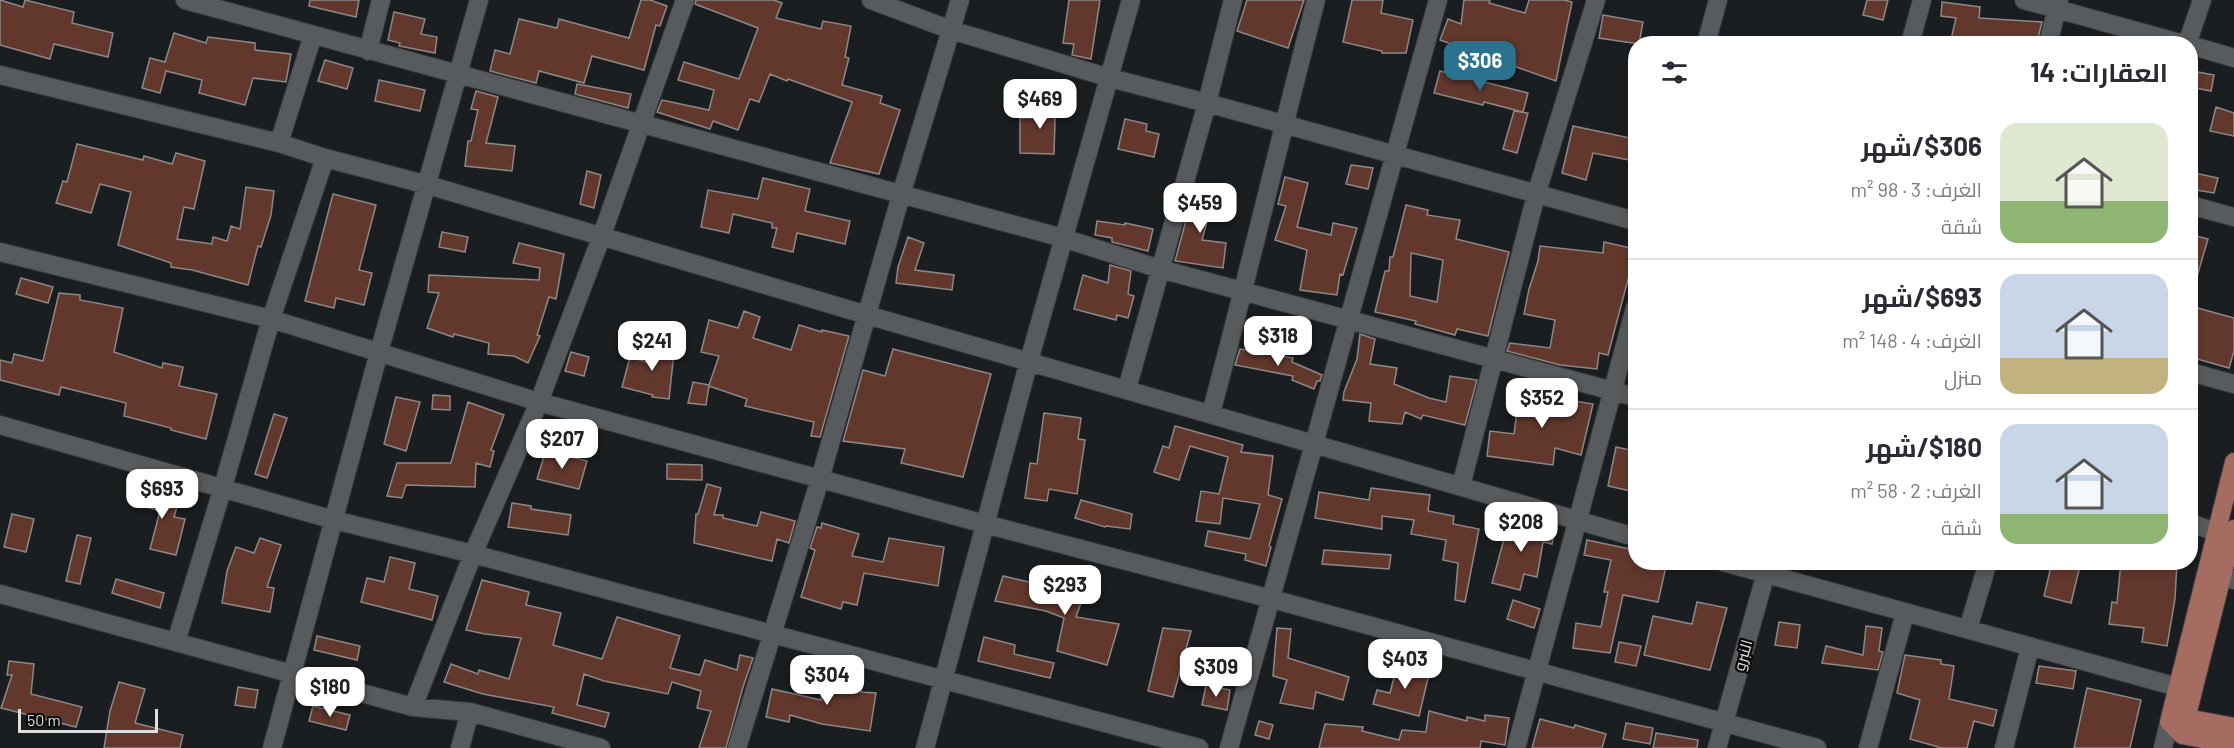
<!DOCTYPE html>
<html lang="ar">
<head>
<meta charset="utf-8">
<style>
	body { margin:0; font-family:Barlow,Cairo,sans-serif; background:#f7f7f7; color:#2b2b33; direction:rtl; height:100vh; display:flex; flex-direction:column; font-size:22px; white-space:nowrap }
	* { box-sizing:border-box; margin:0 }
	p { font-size:20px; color:#7c7c81 }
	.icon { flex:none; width:33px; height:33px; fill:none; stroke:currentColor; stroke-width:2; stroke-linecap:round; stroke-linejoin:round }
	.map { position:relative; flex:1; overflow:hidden; direction:ltr }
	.sheet { position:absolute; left:1628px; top:36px; width:570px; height:534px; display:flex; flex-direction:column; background:#fff; border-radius:24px; box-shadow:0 3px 9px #0003; direction:rtl }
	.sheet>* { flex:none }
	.scale { position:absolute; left:18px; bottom:15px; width:140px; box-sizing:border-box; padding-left:6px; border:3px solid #dedfe1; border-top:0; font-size:16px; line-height:21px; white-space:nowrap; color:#dedfe1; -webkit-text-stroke:4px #070809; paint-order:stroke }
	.price { position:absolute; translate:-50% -51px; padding:0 14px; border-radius:12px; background:#fff; color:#222; font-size:20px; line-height:39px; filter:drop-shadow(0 2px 3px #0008) }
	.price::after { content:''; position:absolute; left:50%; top:36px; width:18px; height:14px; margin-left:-9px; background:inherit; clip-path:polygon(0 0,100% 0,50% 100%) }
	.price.on { background:#2a728f; color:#fff }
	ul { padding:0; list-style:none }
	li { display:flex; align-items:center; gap:18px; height:150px; padding:0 30px }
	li+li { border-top:2px solid #e1e1e2 }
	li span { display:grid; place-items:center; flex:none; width:168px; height:120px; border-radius:18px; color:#555 }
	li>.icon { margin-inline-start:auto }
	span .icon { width:72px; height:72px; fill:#fffc; stroke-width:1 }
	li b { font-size:26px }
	h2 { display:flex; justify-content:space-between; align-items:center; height:72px; padding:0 30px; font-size:26px }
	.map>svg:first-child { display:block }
	.building { fill:#62382d; stroke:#8c8887; stroke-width:1.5; fill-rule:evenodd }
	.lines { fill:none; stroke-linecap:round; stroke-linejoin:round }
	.minor-casing { stroke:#363739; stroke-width:20 }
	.major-casing { stroke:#363739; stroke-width:20 }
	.minor { stroke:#585b5e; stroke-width:18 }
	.major { stroke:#a56c62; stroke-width:18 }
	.labels { text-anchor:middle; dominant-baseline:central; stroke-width:4.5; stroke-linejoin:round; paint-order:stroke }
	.street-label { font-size:16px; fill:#dedfe1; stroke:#070809 }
</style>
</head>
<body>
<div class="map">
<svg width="2234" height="748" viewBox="0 0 2234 748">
	<rect width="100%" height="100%" fill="#1b1e20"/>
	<path class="building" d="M 0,0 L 23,7 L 25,0 L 74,12 L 72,23 L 113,33 L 108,57 L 54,44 L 50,59 L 0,45 Z
		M 310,0 L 359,0 L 356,17 L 309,6 Z
		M 641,0 L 650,0 L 667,6 L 660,26 L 656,25 L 644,70 L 592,56 L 584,83 L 539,71 L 536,83 L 490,71 L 495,50 L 510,54 L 519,19 L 557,28 L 559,19 L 629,38 Z
		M 696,0 L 774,0 L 782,3 L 776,18 L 821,29 L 823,21 L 851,26 L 845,57 L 849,58 L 842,85 L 882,96 L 880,103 L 900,110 L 879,174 L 830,163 L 852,102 L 788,79 L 787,81 L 770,74 L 759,102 L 750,99 L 738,130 L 713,121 L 710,129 L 657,112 L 662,100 L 709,110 L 714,90 L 678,80 L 684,62 L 739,79 L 758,28 L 695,4 Z
		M 1069,0 L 1100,0 L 1091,59 L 1072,55 L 1074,44 L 1063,43 Z
		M 1247,0 L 1304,0 L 1288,48 L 1237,31 Z
		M 1352,0 L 1383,0 L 1381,13 L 1413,20 L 1406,53 L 1382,53 L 1382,51 L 1343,42 Z
		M 1464,0 L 1490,0 L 1489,3 L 1525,13 L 1529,0 L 1564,0 L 1572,2 L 1556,81 L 1440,40 L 1448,19 L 1461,24 Z
		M 1867,0 L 1888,0 L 1883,20 L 1863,15 Z
		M 1942,2 L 1980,7 L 1979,18 L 2042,22 L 2037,42 L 1950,44 L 1956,18 L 1941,16 Z
		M 394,12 L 425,19 L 421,34 L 437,37 L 435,53 L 399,46 L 400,43 L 388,40 Z
		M 1603,15 L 1643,22 L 1639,44 L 1599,38 Z
		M 174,33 L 206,43 L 208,37 L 255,43 L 255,50 L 291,54 L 286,82 L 253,78 L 245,105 L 199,93 L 202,80 L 166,71 L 160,93 L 142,88 L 150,58 L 165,62 Z
		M 325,60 L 353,68 L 347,89 L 318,81 Z
		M 1440,71 L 1528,93 L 1523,112 L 1484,102 L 1483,105 L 1434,93 Z
		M 2198,72 L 2214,75 L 2211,91 L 2195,88 Z
		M 379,80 L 425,90 L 420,111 L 375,101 Z
		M 577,84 L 631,94 L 628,108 L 575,94 Z
		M 1049,89 L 1056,90 L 1054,154 L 1020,153 L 1020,118 L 1042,118 Z
		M 476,91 L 498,97 L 486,143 L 515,146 L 512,171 L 465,166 L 468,141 L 471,141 L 478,110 L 471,109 Z
		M 2216,107 L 2234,113 L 2234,136 L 2210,131 Z
		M 1514,111 L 1528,113 L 1517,153 L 1503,149 Z
		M 1125,119 L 1147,124 L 1146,131 L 1159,134 L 1154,157 L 1118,149 Z
		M 1573,126 L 1635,139 L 1635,161 L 1593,153 L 1586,180 L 1562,173 Z
		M 77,144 L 143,160 L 144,156 L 172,164 L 176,153 L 205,161 L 194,209 L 184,207 L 177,239 L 212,244 L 213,237 L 227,241 L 231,226 L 240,229 L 246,187 L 274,191 L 271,215 L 261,247 L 258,246 L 248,285 L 192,270 L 171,267 L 171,263 L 118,245 L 131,192 L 100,184 L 91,213 L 56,203 L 63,181 L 67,182 Z
		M 1351,165 L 1373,168 L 1368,189 L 1346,184 Z
		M 587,171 L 601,175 L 594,208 L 580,204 Z
		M 2190,172 L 2218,178 L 2214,193 L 2190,189 Z
		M 1285,177 L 1308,183 L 1297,227 L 1331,235 L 1333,223 L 1357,228 L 1343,275 L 1340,274 L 1337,295 L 1300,290 L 1307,250 L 1275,240 L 1286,206 L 1278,204 Z
		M 763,178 L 810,189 L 805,211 L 850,221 L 845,244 L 797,233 L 793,252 L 772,247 L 777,228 L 772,228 L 772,223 L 733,214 L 729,233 L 701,227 L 708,190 L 758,199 Z
		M 1195,187 L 1216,190 L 1202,240 L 1226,243 L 1223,268 L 1175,261 Z
		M 333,194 L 376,205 L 359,270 L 372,273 L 364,305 L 336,298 L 334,308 L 305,301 Z
		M 1406,205 L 1428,210 L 1427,215 L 1460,220 L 1456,239 L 1509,252 L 1488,336 L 1457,329 L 1455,335 L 1415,324 L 1416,321 L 1375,312 L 1385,271 L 1389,271 L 1390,257 L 1393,257 ZM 1411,253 L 1443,260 L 1437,302 L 1410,296 Z
		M 1097,221 L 1125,225 L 1125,223 L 1153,229 L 1148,251 L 1112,242 L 1112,238 L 1095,235 Z
		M 442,232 L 468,237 L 465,252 L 439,247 Z
		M 2193,235 L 2208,239 L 2194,287 L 2190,287 L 2190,246 Z
		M 908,237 L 924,243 L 915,270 L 954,275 L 952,290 L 896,283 L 898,267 Z
		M 1604,242 L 1635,249 L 1635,253 L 1608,355 L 1599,353 L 1597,369 L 1560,365 L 1507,351 L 1510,343 L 1550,348 L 1555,320 L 1524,314 L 1529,289 L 1538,261 L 1540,246 L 1603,253 Z
		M 519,243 L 564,254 L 556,299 L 549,297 L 537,335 L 540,336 L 528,363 L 514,356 L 488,354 L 489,343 L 454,334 L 453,337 L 427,328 L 439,293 L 428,292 L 429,275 L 539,280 L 540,268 L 513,263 Z
		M 1110,265 L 1131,271 L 1128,294 L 1134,296 L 1128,318 L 1117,315 L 1116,320 L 1074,309 L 1083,275 L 1108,283 Z
		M 21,278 L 53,287 L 48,303 L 16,294 Z
		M 59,293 L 80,295 L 80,300 L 123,308 L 114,352 L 162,368 L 163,363 L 183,367 L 179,386 L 217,394 L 206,439 L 171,430 L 171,428 L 124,416 L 126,403 L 61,387 L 59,395 L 0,380 L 0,360 L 12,363 L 14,354 L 43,361 Z
		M 2194,307 L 2234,318 L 2234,351 L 2229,368 L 2190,357 L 2190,322 Z
		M 744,311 L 760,317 L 753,338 L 791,350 L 799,325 L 822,332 L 822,330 L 849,336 L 820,437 L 811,436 L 814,422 L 745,406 L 747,399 L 709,386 L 706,405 L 688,403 L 693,382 L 709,385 L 719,356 L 701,352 L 709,320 L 738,328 Z
		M 1360,334 L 1375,339 L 1370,364 L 1397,368 L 1394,384 L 1429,398 L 1446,402 L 1450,376 L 1477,380 L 1465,425 L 1423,415 L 1421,419 L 1405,412 L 1402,424 L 1369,421 L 1371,403 L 1343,400 L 1344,392 L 1357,359 Z
		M 656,341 L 675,343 L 669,399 L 652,397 L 653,395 L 622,387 L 630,357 L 653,364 Z
		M 893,349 L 991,374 L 963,477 L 901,463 L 905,449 L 843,441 L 863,370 L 885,376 Z
		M 1240,349 L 1293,358 L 1292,362 L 1322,375 L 1320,381 L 1317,381 L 1314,389 L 1292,380 L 1293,376 L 1235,365 Z
		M 571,352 L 589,357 L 584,376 L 565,371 Z
		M 1520,386 L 1546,389 L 1545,396 L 1593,404 L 1581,455 L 1555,448 L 1553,465 L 1487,456 L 1490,431 L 1514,434 Z
		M 433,395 L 450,396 L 450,410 L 432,409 Z
		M 396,397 L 420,402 L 406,451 L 384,444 Z
		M 468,402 L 504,415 L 491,450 L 494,451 L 490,467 L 476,463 L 475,487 L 406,485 L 402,498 L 387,496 L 397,463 L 451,463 Z
		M 1044,413 L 1081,418 L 1078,439 L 1085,440 L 1077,494 L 1049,489 L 1047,501 L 1025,498 L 1030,463 L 1037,464 Z
		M 274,414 L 287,418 L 267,478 L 255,474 Z
		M 1175,426 L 1243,445 L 1241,452 L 1273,456 L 1268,495 L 1282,499 L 1269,546 L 1271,547 L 1266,566 L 1245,560 L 1246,554 L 1205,546 L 1208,531 L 1250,539 L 1260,504 L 1223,498 L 1220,524 L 1196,521 L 1201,491 L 1219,494 L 1228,457 L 1190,446 L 1179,480 L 1154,472 L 1163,446 L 1169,448 Z
		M 1616,447 L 1635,451 L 1635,492 L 1608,486 Z
		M 546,450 L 587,461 L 579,489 L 537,479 Z
		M 667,464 L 702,465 L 702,480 L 667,479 Z
		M 707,484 L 721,488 L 714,515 L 723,515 L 723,518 L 757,526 L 761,512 L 795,521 L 789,543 L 777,539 L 772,561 L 694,543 L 696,514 L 698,514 Z
		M 137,485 L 153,489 L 152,493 L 179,500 L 174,517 L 185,519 L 176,555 L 150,549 L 160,511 L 132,503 Z
		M 1371,488 L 1430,495 L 1428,511 L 1454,516 L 1453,524 L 1479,529 L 1465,602 L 1455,600 L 1458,563 L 1443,560 L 1446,540 L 1411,534 L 1414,520 L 1382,516 L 1382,529 L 1315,518 L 1319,492 L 1369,500 Z
		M 1081,500 L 1132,514 L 1130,529 L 1106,526 L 1105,527 L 1075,518 Z
		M 512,503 L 531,506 L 531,509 L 571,515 L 568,535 L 508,527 Z
		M 12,514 L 34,519 L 26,552 L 4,547 Z
		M 1510,517 L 1555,530 L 1552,544 L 1543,542 L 1537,577 L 1524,574 L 1520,590 L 1492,583 Z
		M 822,523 L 859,534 L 852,556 L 883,562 L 889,538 L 944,547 L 938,586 L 864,573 L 857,605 L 843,602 L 841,609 L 801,597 L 815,550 L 810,548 L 817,527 L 821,528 Z
		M 77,535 L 91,538 L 80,584 L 66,581 Z
		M 260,538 L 281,545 L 267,587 L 274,588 L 270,612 L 222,603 L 227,571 L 236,547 L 254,553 Z
		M 1587,540 L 1635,550 L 1635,562 L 1667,562 L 1658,602 L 1623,595 L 1610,653 L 1573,648 L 1576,623 L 1601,627 L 1608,592 L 1604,592 L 1611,560 L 1584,555 Z
		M 1324,550 L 1391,555 L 1389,569 L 1322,564 Z
		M 390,557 L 415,563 L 409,589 L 438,596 L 432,620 L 361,602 L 367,578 L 384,582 Z
		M 2052,562 L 2081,562 L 2071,603 L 2044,596 Z
		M 2121,562 L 2177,562 L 2175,599 L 2167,646 L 2142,642 L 2144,628 L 2109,624 L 2112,602 L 2117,603 Z
		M 1075,571 L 1091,575 L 1076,617 L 1119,624 L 1107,665 L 1057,651 L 1064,618 L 1046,611 L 995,601 L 1003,576 L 1068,591 Z
		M 116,579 L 164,593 L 160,608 L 112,593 Z
		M 482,580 L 529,592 L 526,605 L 561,613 L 553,645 L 602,659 L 617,617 L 680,636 L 670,668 L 700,675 L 705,660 L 737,670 L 740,655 L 753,658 L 743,687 L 726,748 L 699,748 L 711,711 L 697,708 L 701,691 L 672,682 L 668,694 L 604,681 L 584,674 L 577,705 L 609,713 L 605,727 L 552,713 L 554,707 L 483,694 L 444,682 L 451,664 L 478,674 L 479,670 L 509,679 L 521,638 L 485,634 L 466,630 Z
		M 1513,600 L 1540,609 L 1534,628 L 1507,619 Z
		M 1697,602 L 1727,608 L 1710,670 L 1644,655 L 1653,616 L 1692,624 Z
		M 1779,622 L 1800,625 L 1797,648 L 1775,645 Z
		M 1866,626 L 1882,628 L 1879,651 L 1883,652 L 1878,670 L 1822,663 L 1826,646 L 1863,655 Z
		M 1163,628 L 1191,631 L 1173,697 L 1148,691 Z
		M 1277,628 L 1291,629 L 1288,658 L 1349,677 L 1343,700 L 1316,692 L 1313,709 L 1280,703 L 1287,680 L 1273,676 Z
		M 317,636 L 360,646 L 357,660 L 314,650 Z
		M 984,637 L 1015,645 L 1014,654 L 1054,663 L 1050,678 L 978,661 Z
		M 1619,642 L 1641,646 L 1636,666 L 1615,662 Z
		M 1905,655 L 1941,660 L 1941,664 L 1954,666 L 1949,699 L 1997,710 L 1993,726 L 1974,721 L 1967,748 L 1942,748 L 1910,739 L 1920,700 L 1897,693 Z
		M 9,661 L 34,664 L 31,694 L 82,707 L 76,727 L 1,708 L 12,675 L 7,675 Z
		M 1398,661 L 1430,670 L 1419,716 L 1373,704 L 1377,690 L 1390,693 Z
		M 2039,666 L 2076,671 L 2073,689 L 2036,683 Z
		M 825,679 L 862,686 L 861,692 L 876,693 L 870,731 L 822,724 L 790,715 L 789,722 L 766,717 L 772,689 L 821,700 Z
		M 119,682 L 145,689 L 135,723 L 183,735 L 180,748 L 104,748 L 110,711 Z
		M 1206,685 L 1230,690 L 1227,710 L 1202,705 Z
		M 238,687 L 258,690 L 255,708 L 235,705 Z
		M 2087,688 L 2141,700 L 2130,748 L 2074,748 Z
		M 313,706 L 350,715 L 346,730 L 309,721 Z
		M 1429,711 L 1467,721 L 1467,717 L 1485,721 L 1485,715 L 1509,718 L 1505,745 L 1481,741 L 1480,748 L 1319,748 L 1325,724 L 1363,727 L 1362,731 L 1399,740 L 1402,730 L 1426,732 Z
		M 1540,719 L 1574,728 L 1575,725 L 1606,734 L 1602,748 L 1532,748 Z
		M 1259,721 L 1273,725 L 1269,739 L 1255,735 Z
		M 1626,723 L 1653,728 L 1650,744 L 1623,739 Z
		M 1656,733 L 1698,740 L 1697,748 L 1653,748 Z"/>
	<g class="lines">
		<g class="minor-casing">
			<path id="minor" d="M 185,0 L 1063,238 L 1160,269 L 1635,397
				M 871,0 L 951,30 L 1110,78 L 1207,103 L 1635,221
				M 2024,0 L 2183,44
				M 1706,44 L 1718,0
				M 1910,44 L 1922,0
				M 2048,44 L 2059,0
				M 2187,44 L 2202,0
				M 2190,45 L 2234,58
				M 368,51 L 381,0
				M 0,75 L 279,143 L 325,158 L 428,185 L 867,315 L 1635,537
				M 279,143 L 313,35
				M 2190,205 L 2234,217
				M 0,252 L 271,319 L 539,402 L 985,524 L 1272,599 L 1817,748
				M 2190,372 L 2234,384
				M 1127,389 L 1207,103 L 1233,0
				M 1211,413 C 1248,276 1280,138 1316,0
				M 0,425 L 334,520 L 473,554 L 1199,748
				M 1461,486 L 1536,195 L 1596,0
				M 2190,523 L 2216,532
				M 1723,562 L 2192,691
				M 2222,577 L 2234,580
				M 0,594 L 413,707 L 470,712 L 601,748
				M 1968,629 L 1988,562
				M 176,642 L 223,487 L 271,319 L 325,158
				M 413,707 L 473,554 L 539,402 L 602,235 L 685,0
				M 272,748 L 379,352 L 479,0
				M 460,748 L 470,712
				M 737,748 L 820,479 L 901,195 L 960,0
				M 925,748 L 1029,361 L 1131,0
				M 1229,748 L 1438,0
				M 1516,748 L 1635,308
				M 1717,748 L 1769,562
				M 1868,748 L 1905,613
				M 2004,748 L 2030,647
				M 2163,748 L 2169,722"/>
		</g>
		<g class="major-casing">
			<path id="major" d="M 2234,462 L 2169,722 L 2182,735 L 2234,745
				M 2180,711 L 2187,718 L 2234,727
				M 2182,735 L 2234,529"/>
		</g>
		<use href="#minor" class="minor"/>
		<use href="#major" class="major"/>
	</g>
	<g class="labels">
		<g class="street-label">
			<text transform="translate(1742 655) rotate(-74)">النبرو</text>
		</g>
	</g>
</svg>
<div class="scale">50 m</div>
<b class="price on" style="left:1480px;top:92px">$306</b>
<b class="price" style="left:1040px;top:130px">$469</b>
<b class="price" style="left:1200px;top:234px">$459</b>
<b class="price" style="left:1278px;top:367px">$318</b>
<b class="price" style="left:652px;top:372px">$241</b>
<b class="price" style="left:1542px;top:429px">$352</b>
<b class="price" style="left:562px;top:470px">$207</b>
<b class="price" style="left:162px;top:520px">$693</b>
<b class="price" style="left:1521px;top:553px">$208</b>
<b class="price" style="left:1065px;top:616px">$293</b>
<b class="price" style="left:1405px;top:690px">$403</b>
<b class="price" style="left:1216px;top:698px">$309</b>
<b class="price" style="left:827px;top:706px">$304</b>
<b class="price" style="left:330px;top:718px">$180</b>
<section class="sheet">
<h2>العقارات: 14<svg class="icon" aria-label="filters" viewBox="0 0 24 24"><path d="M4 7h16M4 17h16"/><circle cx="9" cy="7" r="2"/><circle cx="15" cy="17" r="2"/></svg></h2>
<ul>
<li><span style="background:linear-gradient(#dfe7d0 65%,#8fb573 0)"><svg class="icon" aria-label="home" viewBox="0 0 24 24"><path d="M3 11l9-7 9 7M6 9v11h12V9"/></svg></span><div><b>$306/شهر</b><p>الغرف: 3 · 98 m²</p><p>شقة</p></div></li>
<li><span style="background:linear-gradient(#c9d6e8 70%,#c2b280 0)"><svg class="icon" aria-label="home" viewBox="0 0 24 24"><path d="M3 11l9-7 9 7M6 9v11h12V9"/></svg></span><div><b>$693/شهر</b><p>الغرف: 4 · 148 m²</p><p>منزل</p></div></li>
<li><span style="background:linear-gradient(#c9d6e8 75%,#8fb573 0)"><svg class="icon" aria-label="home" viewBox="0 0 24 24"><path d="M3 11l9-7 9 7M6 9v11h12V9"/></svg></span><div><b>$180/شهر</b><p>الغرف: 2 · 58 m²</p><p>شقة</p></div></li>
</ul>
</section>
</div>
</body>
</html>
